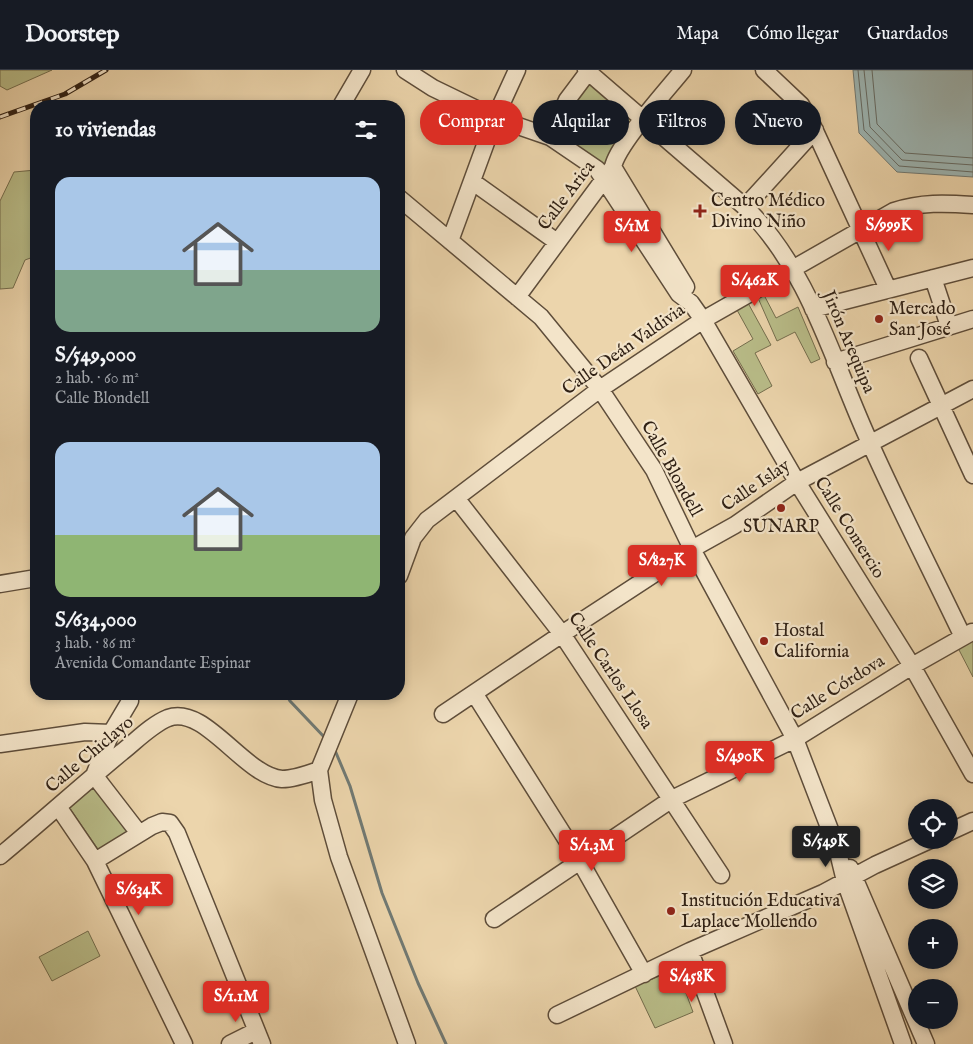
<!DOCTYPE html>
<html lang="es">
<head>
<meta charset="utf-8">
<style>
	body { margin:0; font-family:"IM FELL English",serif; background:#242831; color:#f1f3f6; height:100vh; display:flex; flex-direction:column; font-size:19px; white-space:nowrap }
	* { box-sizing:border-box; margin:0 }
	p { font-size:16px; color:#9ea1a6 }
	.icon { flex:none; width:28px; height:28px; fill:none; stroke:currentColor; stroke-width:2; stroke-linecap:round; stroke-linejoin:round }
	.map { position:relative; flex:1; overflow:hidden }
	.panel { position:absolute; left:30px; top:30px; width:375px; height:600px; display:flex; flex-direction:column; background:#171b24; border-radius:20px; box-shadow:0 2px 8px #0003 }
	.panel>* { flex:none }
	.guide { position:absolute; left:420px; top:30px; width:475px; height:45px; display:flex; gap:10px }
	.buttons { position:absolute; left:908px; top:729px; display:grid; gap:10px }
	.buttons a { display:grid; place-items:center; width:50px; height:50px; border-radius:50%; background:#171b24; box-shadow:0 2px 8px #0003; font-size:25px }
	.price { position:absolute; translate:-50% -42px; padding:0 11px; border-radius:5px; background:#d93025; color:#fff; font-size:16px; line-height:32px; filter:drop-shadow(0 1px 2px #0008) }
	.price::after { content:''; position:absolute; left:50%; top:30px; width:15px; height:11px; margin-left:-8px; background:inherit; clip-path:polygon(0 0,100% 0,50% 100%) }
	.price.current { background:#222; color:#fff }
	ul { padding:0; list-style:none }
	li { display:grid; align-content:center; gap:10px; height:265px; padding:0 25px }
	li span { display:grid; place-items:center; height:155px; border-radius:15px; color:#555 }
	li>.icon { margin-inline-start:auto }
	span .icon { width:90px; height:90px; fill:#fffc; stroke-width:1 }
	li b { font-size:21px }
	h2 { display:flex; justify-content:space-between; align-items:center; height:60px; padding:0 25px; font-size:21px }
	.chip { padding:0 18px; border-radius:22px; background:#171b24; box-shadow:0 2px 8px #0003; font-size:18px; line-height:45px }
	.chip.current { background:#d93025; color:#fff }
	header { display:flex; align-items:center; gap:30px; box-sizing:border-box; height:70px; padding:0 25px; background:#171b24; border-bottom:1px solid #363941 }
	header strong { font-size:24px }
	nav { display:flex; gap:28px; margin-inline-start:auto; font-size:18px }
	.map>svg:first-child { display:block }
	.green { fill:#b9bd89; stroke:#746e4e }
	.water { fill:#9db6b4; stroke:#717a74 }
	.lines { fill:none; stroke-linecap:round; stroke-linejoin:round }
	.shore { stroke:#666b64; stroke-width:1 }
	.stream { stroke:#717a74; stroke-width:3 }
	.minor-casing { stroke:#5e4d3a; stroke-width:19 }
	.minor { stroke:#f3e4c9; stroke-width:16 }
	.rail-casing { stroke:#2f2014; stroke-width:5 }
	.rail { stroke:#f3e4c9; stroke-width:3; stroke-dasharray:9; stroke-linecap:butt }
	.poi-dot { fill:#8f2418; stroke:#f3e4c9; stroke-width:2 }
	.labels { text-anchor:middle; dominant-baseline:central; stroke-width:4.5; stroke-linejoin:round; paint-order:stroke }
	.street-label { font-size:18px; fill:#2f2014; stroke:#f3e4c9 }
	.poi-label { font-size:18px; fill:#2f2014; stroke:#f3e4c9; text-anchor:start }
</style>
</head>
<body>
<header>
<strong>Doorstep</strong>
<nav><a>Mapa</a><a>Cómo llegar</a><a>Guardados</a></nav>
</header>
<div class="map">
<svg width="973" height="974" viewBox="0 0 973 974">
	<rect width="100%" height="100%" fill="#ecd5ac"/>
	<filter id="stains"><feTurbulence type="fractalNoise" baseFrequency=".004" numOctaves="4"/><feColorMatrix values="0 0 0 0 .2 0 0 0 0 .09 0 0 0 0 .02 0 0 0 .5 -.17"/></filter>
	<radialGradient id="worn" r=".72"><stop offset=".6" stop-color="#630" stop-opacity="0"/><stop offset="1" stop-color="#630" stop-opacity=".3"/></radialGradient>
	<path class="green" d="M 0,0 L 52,0 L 7,20 L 0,16 Z
		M 588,2 L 643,49 L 604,108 L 557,73 L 567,30 Z
		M 36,100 L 36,186 L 25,190 L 13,218 L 0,219 L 0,131 L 14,102 Z
		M 764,225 L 776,248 L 798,237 L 820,289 L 811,293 L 795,262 L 777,271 L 758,228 Z
		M 748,233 L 771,275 L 755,283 L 772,316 L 758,324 L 733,281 L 753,269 L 737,240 Z
		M 971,571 L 973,571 L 973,607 L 958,578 Z
		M 97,714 L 131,760 L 100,782 L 69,737 Z
		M 88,861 L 100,886 L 52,911 L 39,887 Z
		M 677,899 L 693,942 L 655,958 L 635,916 Z"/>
	<path class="water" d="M 853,0 L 973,0 L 973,107 L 897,102 L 859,63 Z"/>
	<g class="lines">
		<path class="shore" d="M 858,0 L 864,60 L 899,96 L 973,102
			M 864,0 L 870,57 L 902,90 L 973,95
			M 872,0 L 877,54 L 905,83 L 973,88"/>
		<path class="stream" d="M 286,624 L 290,631 L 327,670
			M 334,678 L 350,716 L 382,823 L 418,913 L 446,974"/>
		<g class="minor-casing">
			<path id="minor" d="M 405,0 L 433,18 L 495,48 L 550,67 L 597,99 L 679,224 L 691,233 L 703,250 L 797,412 L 912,596 L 973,704
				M 586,0 L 745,137 C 810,200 833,293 870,373 C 899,438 932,502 963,567
				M 764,0 L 801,35 L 810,50 L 888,219
				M 341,36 L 362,0
				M 550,67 L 567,30 L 588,2
				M 613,97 L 686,217
				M 473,112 L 557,172
				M 399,128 L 541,247 L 600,319 L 654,400 L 692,479 L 795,669 L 837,778 L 845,811 L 903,974
				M 745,137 L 815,60
				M 450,171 L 495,48 L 517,0
				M 933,208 L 949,256
				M 517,227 L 613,97 C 617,75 667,20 683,0
				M 813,239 L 973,198
				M 919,288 L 973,405
				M 835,292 L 973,249
				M 456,428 L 562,564 L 721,805
				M 399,506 L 413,468 L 427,450 L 600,319 L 703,250 L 894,141 C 921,132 945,133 973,135
				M 0,514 L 36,508
				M 474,623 L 580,791 L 644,904
				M 350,624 L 319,700 L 323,730 L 339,787 L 407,974
				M 443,644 L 562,564 L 692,479 L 735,455 L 797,412 L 973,319
				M 0,674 L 85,662 L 111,663
				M 95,703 L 111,663 L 130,631 L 128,624
				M 94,705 L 138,762
				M 59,738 L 95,791 L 184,974
				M 949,762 L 973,751
				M 0,786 C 41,752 81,716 122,682 C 136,671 151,655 168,648 C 205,634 244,706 282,709 C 294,709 308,704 319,700
				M 95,791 L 152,756 L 162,752 L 170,753 L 177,763 L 262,974
				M 850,798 L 926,974
				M 494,849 L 672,729 L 795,669 L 912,596 L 972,562
				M 690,881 L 724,974
				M 557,945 L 690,881 L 823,823 L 875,795 L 930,770
				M 230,974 L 256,961"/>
		</g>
		<use href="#minor" class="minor"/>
		<g class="rail-casing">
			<path id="rail" d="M 0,47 L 65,24 L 106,0"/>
		</g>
		<use href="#rail" class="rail"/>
	</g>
	<g class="poi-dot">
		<path d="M697.5 133.5h5v5h5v5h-5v5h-5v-5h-5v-5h5z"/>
		<circle cx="879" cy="249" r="5"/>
		<circle cx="781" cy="438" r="5"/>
		<circle cx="764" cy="571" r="5"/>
		<circle cx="671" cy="841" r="5"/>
	</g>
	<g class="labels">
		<g class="street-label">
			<text transform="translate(567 126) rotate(-53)">Calle Arica</text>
			<text transform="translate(848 272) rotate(67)">Jirón Arequipa</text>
			<text transform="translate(624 280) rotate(-35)">Calle Deán Valdivia</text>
			<text transform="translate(671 399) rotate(61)">Calle Blondell</text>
			<text transform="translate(756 416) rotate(-34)">Calle Islay</text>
			<text transform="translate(849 458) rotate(58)">Calle Comercio</text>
			<text transform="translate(610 601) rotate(56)">Calle Carlos Llosa</text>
			<text transform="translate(838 618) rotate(-32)">Calle Córdova</text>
			<text transform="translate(90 685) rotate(-40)">Calle Chiclayo</text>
		</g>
		<g class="poi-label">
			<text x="711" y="131">Centro Médico<tspan x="711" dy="21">Divino Niño</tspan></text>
			<text x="889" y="239">Mercado<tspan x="889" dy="21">San José</tspan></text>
			<text x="781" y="457" text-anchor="middle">SUNARP</text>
			<text x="774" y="561">Hostal<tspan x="774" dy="21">California</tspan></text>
			<text x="681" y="831">Institución Educativa<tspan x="681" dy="21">Laplace Mollendo</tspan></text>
		</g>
	</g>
	<rect width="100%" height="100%" filter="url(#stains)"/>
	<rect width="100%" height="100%" fill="url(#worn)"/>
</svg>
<div class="buttons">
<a><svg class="icon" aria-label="locate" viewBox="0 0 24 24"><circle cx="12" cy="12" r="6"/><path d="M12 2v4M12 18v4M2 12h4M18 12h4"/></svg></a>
<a><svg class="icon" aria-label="layers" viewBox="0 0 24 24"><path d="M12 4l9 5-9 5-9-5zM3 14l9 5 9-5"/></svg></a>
<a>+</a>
<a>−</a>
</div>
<b class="price" style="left:889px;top:182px">S/999K</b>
<b class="price" style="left:632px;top:183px">S/1M</b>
<b class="price" style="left:755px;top:237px">S/462K</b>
<b class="price" style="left:662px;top:517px">S/827K</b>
<b class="price" style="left:740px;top:713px">S/490K</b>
<b class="price current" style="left:826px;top:798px">S/549K</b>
<b class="price" style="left:592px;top:802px">S/1.3M</b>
<b class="price" style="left:139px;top:846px">S/634K</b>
<b class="price" style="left:692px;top:933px">S/458K</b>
<b class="price" style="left:236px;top:953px">S/1.1M</b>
<div class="guide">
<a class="chip current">Comprar</a>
<a class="chip">Alquilar</a>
<a class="chip">Filtros</a>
<a class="chip">Nuevo</a>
</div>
<section class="panel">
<h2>10 viviendas<svg class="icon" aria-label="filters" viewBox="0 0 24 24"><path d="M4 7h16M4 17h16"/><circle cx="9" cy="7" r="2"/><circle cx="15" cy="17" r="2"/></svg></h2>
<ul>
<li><span style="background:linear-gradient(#a9c7e8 60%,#7fa58c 0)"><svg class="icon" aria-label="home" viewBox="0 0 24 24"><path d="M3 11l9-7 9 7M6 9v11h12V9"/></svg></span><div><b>S/549,000</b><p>2 hab. · 60 m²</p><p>Calle Blondell</p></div></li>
<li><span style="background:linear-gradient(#a9c7e8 60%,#8fb573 0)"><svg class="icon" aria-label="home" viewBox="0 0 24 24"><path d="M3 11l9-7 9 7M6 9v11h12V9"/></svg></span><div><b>S/634,000</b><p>3 hab. · 86 m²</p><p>Avenida Comandante Espinar</p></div></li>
</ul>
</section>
</div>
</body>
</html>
